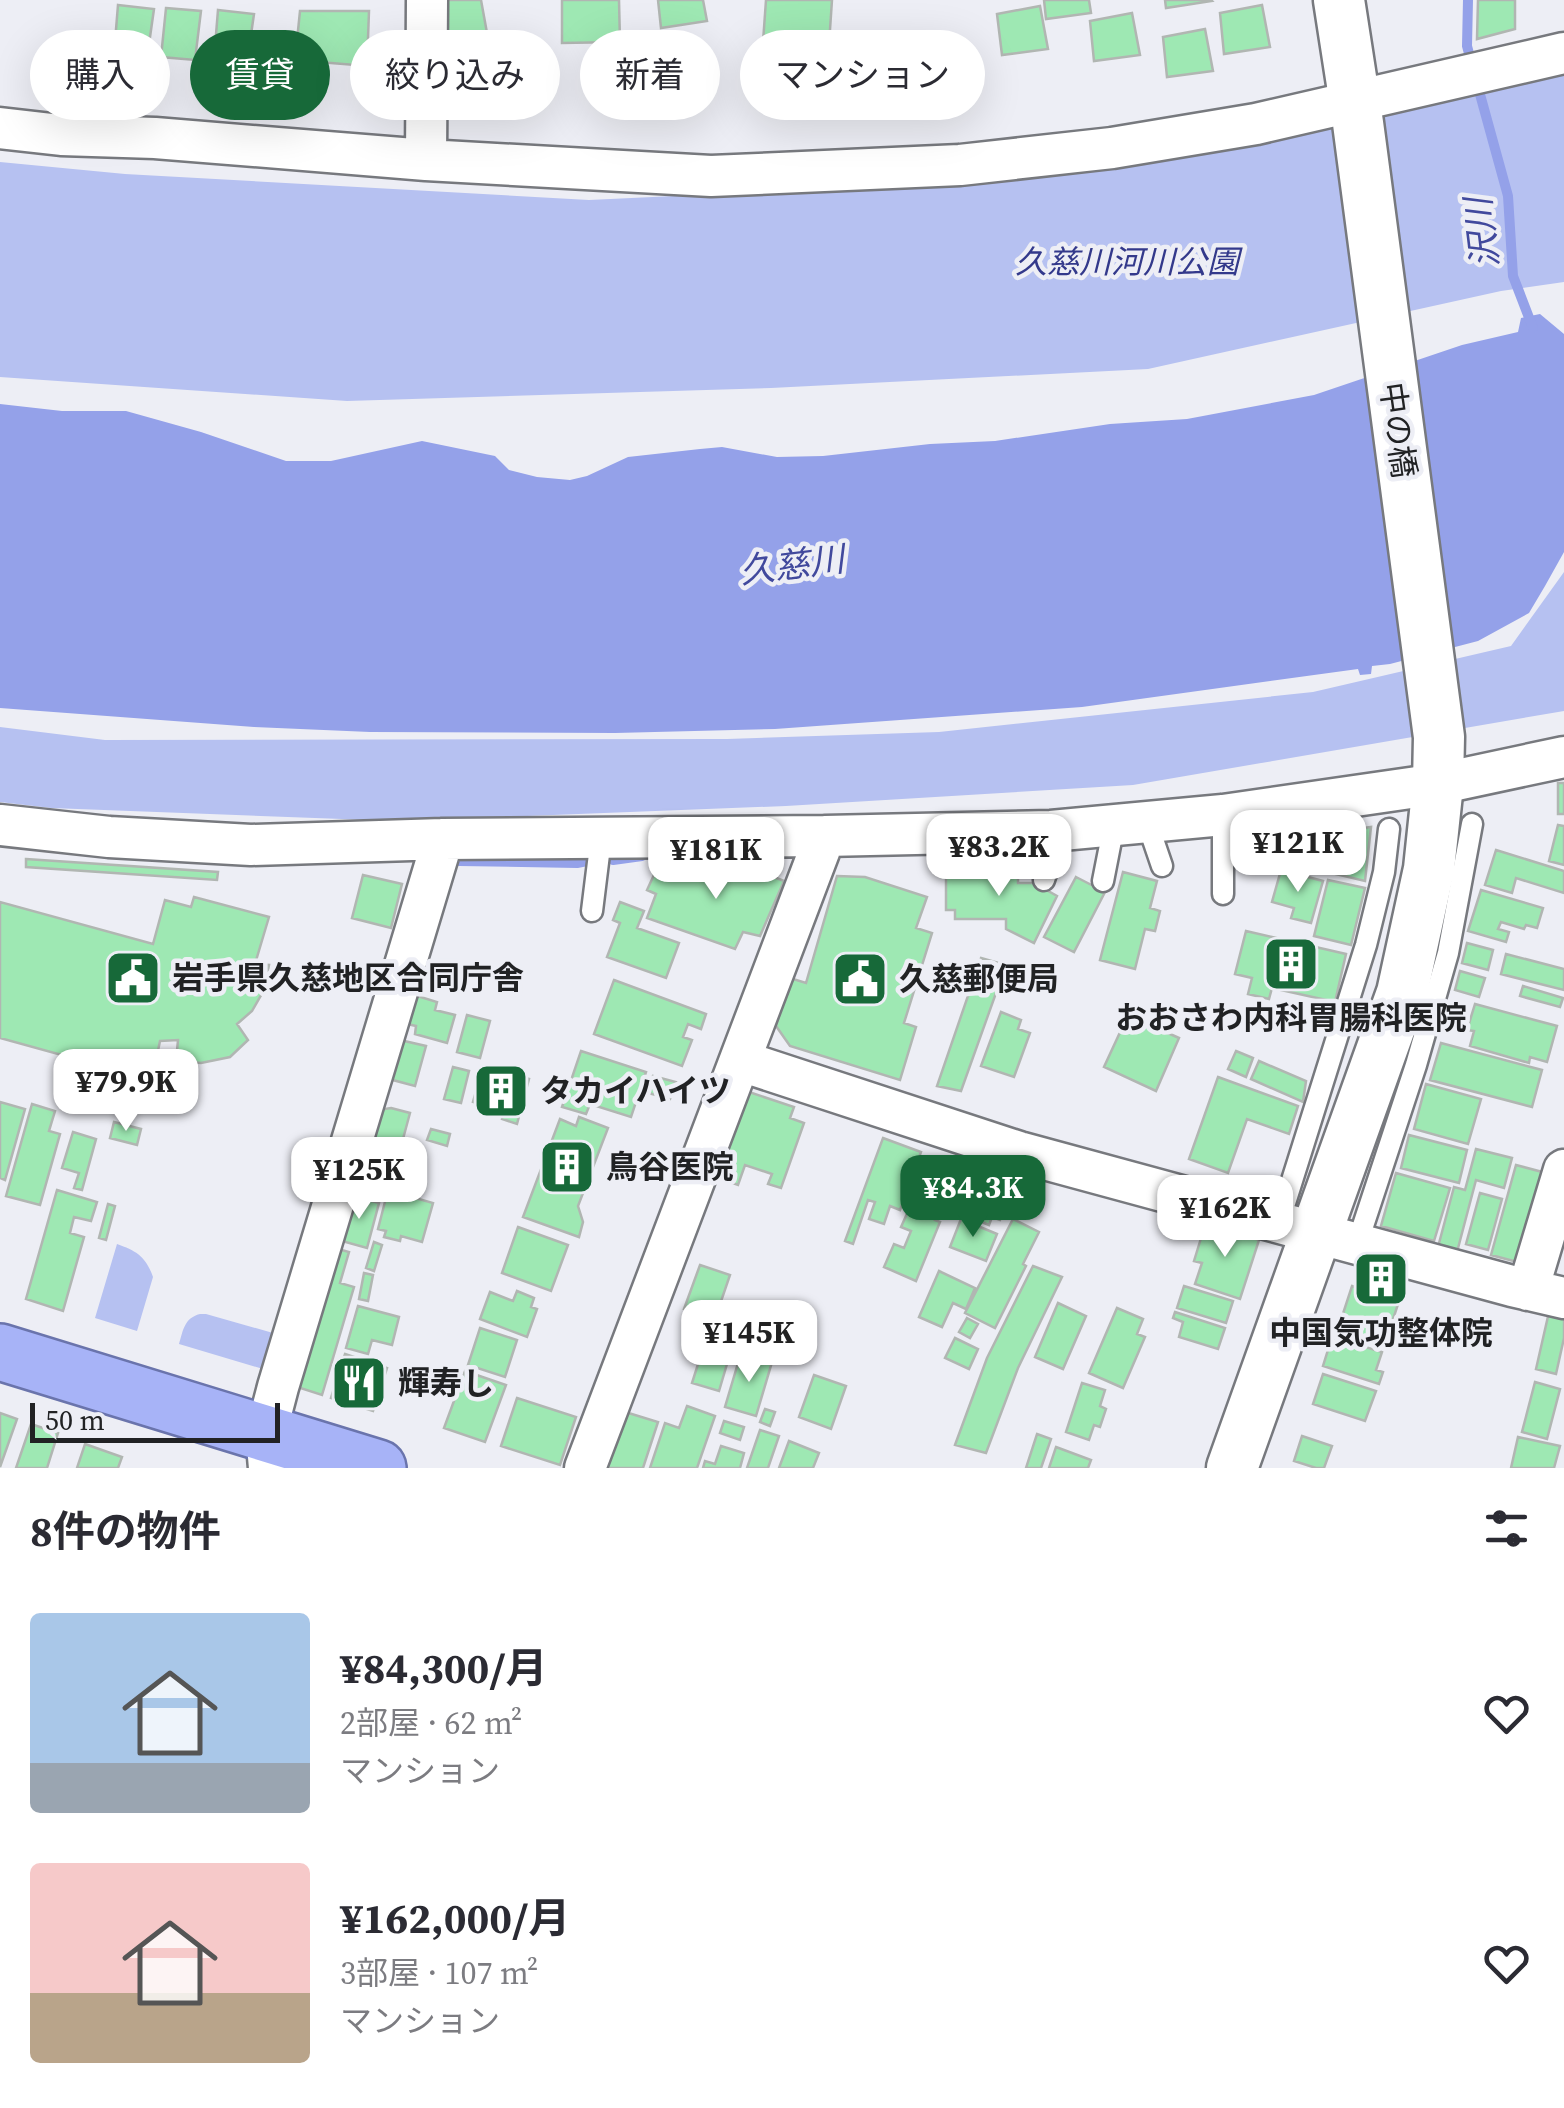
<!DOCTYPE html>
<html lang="ja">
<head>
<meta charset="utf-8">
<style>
	body { margin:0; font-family:"Source Serif 4","Noto Sans JP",serif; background:#f2f2f3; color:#2b2b33; height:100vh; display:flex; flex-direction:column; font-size:38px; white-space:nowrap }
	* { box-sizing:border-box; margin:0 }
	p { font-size:32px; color:#7c7c81 }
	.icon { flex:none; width:55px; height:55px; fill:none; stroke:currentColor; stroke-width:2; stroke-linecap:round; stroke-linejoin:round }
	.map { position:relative; height:1468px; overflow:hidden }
	.drawer { display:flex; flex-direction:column; background:#fff; flex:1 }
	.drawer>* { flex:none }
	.guide { position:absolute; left:30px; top:30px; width:1000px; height:90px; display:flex; gap:20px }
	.scale { position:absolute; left:30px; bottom:25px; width:250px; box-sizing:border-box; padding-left:10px; border:5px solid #212224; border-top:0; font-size:28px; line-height:35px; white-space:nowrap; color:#212224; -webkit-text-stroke:8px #edeef5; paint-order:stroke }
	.price { position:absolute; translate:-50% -85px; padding:0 22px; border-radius:20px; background:#fff; color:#222; font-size:32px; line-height:65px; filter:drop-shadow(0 2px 5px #0008) }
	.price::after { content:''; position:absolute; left:50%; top:60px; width:30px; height:22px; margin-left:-15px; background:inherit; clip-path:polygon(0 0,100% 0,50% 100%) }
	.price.selected { background:#176939; color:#fff }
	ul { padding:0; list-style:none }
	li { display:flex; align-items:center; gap:30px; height:250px; padding:0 30px }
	li span { display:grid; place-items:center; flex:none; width:280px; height:200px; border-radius:10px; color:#555 }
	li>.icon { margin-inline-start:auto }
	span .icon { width:120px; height:120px; fill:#fffc; stroke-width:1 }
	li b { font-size:42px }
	h2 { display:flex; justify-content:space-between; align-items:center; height:120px; padding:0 30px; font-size:42px }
	.tag { padding:0 35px; border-radius:45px; background:#fff; box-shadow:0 10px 40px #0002; font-size:35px; line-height:90px }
	.tag.selected { background:#176939; color:#fff }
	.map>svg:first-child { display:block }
	.green { fill:#b6c1f1 }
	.water { fill:#94a1e9 }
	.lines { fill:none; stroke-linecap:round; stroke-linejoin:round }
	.stream { stroke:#94a1e9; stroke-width:10 }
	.building { fill:#9ee8b3; stroke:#b1b6b2; stroke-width:2.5 }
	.service-casing { stroke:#77797e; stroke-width:25 }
	.minor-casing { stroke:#77797e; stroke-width:45 }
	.tertiary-casing { stroke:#77797e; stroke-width:55 }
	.trunk-casing { stroke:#6a74ac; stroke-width:60 }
	.service { stroke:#fff; stroke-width:20 }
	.minor { stroke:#fff; stroke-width:40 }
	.tertiary { stroke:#fff; stroke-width:50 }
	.trunk { stroke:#a7b3f7; stroke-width:55 }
	.labels { text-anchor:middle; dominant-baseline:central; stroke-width:9; stroke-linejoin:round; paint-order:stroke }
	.park-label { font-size:32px; font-style:italic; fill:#33398b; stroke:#edeef5 }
	.street-label { font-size:32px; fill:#212224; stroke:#edeef5 }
	.poi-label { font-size:32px; font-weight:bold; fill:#212224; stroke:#edeef5; text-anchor:start }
	.water-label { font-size:35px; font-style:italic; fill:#41499d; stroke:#edeef5 }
</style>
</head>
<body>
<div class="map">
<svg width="1564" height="1468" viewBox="0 0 1564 1468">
	<rect width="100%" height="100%" fill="#edeef5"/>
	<path class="green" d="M 1564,57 L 1564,282 L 1501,291 L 1148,369 L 771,388 L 347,401 L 0,377 L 0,162 L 125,174 L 589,200 L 867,187 Z
		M 1564,572 L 1564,711 L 1133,785 L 786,806 L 396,821 L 51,808 L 0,802 L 0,727 L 105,740 L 727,739 L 939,732 L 1313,692 L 1511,646 Z
		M 117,1244 C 137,1251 146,1257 153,1277 L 137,1331 L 95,1318 Z
		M 200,1314 L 206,1314 L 273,1333 L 263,1369 L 179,1344 C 183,1331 184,1318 200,1314 Z"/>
	<path class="water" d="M 1540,314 L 1564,334 L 1564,552 L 1545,586 L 1529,613 L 1478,641 L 1390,664 L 1372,666 L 1371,674 L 1360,675 L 1358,669 L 1082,707 L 775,729 L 615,733 L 370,732 L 254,727 L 0,708 L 0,404 L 62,411 L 126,411 L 201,432 L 286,461 L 331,461 L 422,441 L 495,456 L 509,470 L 537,477 L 570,480 L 587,476 L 628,457 L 700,449 L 722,447 L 777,457 L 823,456 L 930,444 L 995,441 L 1110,424 L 1187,419 L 1314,395 L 1462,345 L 1518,332 L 1521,318 Z"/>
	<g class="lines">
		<path class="stream" d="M 1468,0 L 1467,46 L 1471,61
			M 1478,87 L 1508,196 L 1513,276 L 1533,328
			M 613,860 L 642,856
			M 459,861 L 577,863 L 587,861"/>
	</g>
	<path class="building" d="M 437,0 L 481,0 L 487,33 L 442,39 Z
		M 562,0 L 619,0 L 620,42 L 562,43 Z
		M 658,0 L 703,0 L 707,21 L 661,28 Z
		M 766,0 L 832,0 L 826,89 L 760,84 Z
		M 1044,0 L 1089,0 L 1091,13 L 1046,19 Z
		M 1165,0 L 1211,0 L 1212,1 L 1166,8 Z
		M 1478,0 L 1515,0 L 1515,29 L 1477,39 Z
		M 118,5 L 154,9 L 147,58 L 114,54 Z
		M 1262,5 L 1270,47 L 1224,54 L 1220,13 Z
		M 1040,6 L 1048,49 L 1002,55 L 997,14 Z
		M 166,8 L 201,11 L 195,60 L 161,57 Z
		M 218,10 L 254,14 L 247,62 L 214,59 Z
		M 300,11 L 369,11 L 367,66 L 295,60 Z
		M 1132,13 L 1140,55 L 1094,61 L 1090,21 Z
		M 1205,29 L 1213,71 L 1167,77 L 1163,37 Z
		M 1558,783 L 1564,783 L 1564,814 L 1558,814 Z
		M 1558,825 L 1564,826 L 1564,865 L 1549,861 Z
		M 1371,827 L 1365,881 L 1285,862 L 1286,838 Z
		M 1496,850 L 1564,871 L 1564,893 L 1516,878 L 1512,893 L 1485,885 Z
		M 26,859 L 218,872 L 217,880 L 26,867 Z
		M 733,862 L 777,865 L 774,877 L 784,881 L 760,936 L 743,932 L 735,949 L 647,918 L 656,894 L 647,890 L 658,866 L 710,882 L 712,875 L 728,875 Z
		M 946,868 L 1018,868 L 1018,883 L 1034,883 L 1057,896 L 1034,943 L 1006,929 L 1006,919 L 955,919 L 955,910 L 946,910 Z
		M 1281,870 L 1323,881 L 1311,923 L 1291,918 L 1294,908 L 1272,902 Z
		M 1123,872 L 1157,881 L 1150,908 L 1160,911 L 1155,931 L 1145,929 L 1135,969 L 1100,960 Z
		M 363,875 L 402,884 L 391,928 L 352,918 Z
		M 837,876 L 865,877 L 927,897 L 916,928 L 932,933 L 904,1023 L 916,1027 L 900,1080 L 790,1046 L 776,1026 L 790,978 L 806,983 Z
		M 1076,877 L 1105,892 L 1074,952 L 1044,937 Z
		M 1328,880 L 1365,888 L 1351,945 L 1314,936 Z
		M 1481,890 L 1543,908 L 1537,928 L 1526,925 L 1524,929 L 1501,922 L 1498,929 L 1509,932 L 1506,942 L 1468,931 Z
		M 194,897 L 269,917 L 255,964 L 269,965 L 264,990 L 252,1011 L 237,1024 L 248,1040 L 230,1057 L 201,1063 L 176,1061 L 178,1040 L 160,1041 L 152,1080 L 0,1038 L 0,902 L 153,944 L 165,900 L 191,907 Z
		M 620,902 L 644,911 L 637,928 L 679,943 L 666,978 L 607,957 L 620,923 L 613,920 Z
		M 1246,931 L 1346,954 L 1335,1002 L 1272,988 L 1269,999 L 1248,994 L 1252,978 L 1235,974 Z
		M 1467,943 L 1493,950 L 1488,970 L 1462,963 Z
		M 1506,954 L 1564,969 L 1564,990 L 1501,974 Z
		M 981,958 L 1006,965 L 961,1091 L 937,1086 Z
		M 1460,971 L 1485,978 L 1479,997 L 1455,990 Z
		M 614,980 L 706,1014 L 701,1029 L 688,1024 L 683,1037 L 692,1040 L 682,1066 L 594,1034 Z
		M 1523,986 L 1563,998 L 1560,1007 L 1520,996 Z
		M 411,994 L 437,1002 L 435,1010 L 455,1015 L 447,1043 L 415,1034 L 416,1026 L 403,1023 Z
		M 1475,1004 L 1557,1026 L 1547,1062 L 1530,1057 L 1529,1063 L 1470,1046 L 1474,1031 L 1467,1030 Z
		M 1001,1012 L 1021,1020 L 1018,1029 L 1030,1033 L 1014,1077 L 981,1066 Z
		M 467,1015 L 490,1021 L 480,1058 L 457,1052 Z
		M 1128,1015 L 1179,1038 L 1156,1091 L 1104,1067 Z
		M 400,1040 L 426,1046 L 415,1086 L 389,1079 Z
		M 1441,1043 L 1542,1070 L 1532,1107 L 1430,1080 Z
		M 581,1051 L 646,1072 L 631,1117 L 590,1104 L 586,1114 L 562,1107 Z
		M 1236,1051 L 1253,1058 L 1246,1077 L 1228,1069 Z
		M 1259,1061 L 1306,1081 L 1303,1102 L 1251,1079 Z
		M 453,1067 L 469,1071 L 461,1103 L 444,1099 Z
		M 483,1067 L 529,1079 L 517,1124 L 502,1119 L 504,1111 L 473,1102 Z
		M 653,1076 L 676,1082 L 670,1099 L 648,1093 Z
		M 1218,1077 L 1298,1106 L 1289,1134 L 1247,1119 L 1228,1173 L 1189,1159 Z
		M 1426,1084 L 1481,1099 L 1468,1144 L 1414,1129 Z
		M 746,1091 L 794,1107 L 790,1118 L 804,1123 L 781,1188 L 768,1184 L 772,1174 L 745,1165 L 738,1185 L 715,1177 Z
		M 0,1102 L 25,1109 L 5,1180 L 0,1178 Z
		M 32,1104 L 55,1111 L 49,1131 L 60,1134 L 40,1205 L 6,1196 Z
		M 391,1108 L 410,1113 L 400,1150 L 369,1142 L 378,1110 Z
		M 579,1117 L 608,1128 L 578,1206 L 583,1222 L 579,1237 L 523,1217 L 560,1119 L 576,1126 Z
		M 114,1122 L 141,1129 L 137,1145 L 110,1138 Z
		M 431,1129 L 450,1134 L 447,1146 L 427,1140 Z
		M 73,1132 L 96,1139 L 82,1190 L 74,1188 L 79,1173 L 62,1168 Z
		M 1409,1135 L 1467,1150 L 1459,1183 L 1401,1168 Z
		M 883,1138 L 921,1152 L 900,1210 L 890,1206 L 884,1224 L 869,1219 L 875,1202 L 868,1200 L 853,1244 L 845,1241 Z
		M 1476,1149 L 1512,1158 L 1504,1188 L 1476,1180 L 1457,1252 L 1438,1247 L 1454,1187 L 1465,1190 Z
		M 1516,1165 L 1546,1173 L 1521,1263 L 1491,1255 Z
		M 981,1169 L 1016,1184 L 1000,1220 L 992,1217 L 989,1225 L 962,1214 Z
		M 1396,1173 L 1450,1188 L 1434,1241 L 1381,1226 Z
		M 57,1190 L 97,1202 L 91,1221 L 74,1217 L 70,1233 L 84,1237 L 63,1311 L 26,1299 Z
		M 388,1190 L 433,1203 L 422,1242 L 401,1236 L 400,1241 L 384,1237 L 386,1231 L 378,1229 Z
		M 1480,1193 L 1502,1199 L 1488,1250 L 1466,1244 Z
		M 351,1195 L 379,1203 L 367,1248 L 338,1240 Z
		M 914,1198 L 940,1209 L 935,1220 L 940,1222 L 916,1281 L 884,1267 L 894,1244 L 904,1248 L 911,1231 L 901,1227 Z
		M 108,1204 L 115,1206 L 106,1240 L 99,1238 Z
		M 961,1219 L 997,1234 L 986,1261 L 950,1247 Z
		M 1013,1219 L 1039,1232 L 1023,1264 L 1026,1266 L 995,1328 L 965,1313 Z
		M 1206,1222 L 1259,1240 L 1240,1299 L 1195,1284 L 1202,1263 L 1194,1261 Z
		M 518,1227 L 568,1245 L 551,1291 L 502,1273 Z
		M 374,1242 L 382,1245 L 374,1271 L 366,1268 Z
		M 335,1248 L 349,1252 L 340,1283 L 354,1287 L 322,1395 L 294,1386 Z
		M 700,1265 L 730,1275 L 715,1319 L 684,1309 Z
		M 1361,1265 L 1405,1278 L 1400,1293 L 1356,1280 Z
		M 1033,1266 L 1062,1277 L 1018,1368 L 986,1453 L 955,1445 L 987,1358 Z
		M 939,1271 L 975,1288 L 966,1309 L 953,1303 L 942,1327 L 919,1317 Z
		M 364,1273 L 373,1275 L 368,1301 L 359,1299 Z
		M 1184,1286 L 1233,1301 L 1226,1323 L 1177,1308 Z
		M 1352,1286 L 1399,1301 L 1384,1347 L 1337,1332 Z
		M 517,1291 L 534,1298 L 531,1307 L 537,1309 L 527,1337 L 480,1319 L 490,1292 L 513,1301 Z
		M 1058,1303 L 1086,1316 L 1063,1369 L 1035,1357 Z
		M 358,1306 L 399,1317 L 392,1345 L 372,1340 L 368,1354 L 346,1348 Z
		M 1117,1308 L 1143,1319 L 1137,1334 L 1145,1337 L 1123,1388 L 1089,1373 Z
		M 1175,1312 L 1225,1328 L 1218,1349 L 1179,1337 L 1183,1322 L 1173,1318 Z
		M 1549,1312 L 1564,1315 L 1564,1338 L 1556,1374 L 1536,1369 Z
		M 967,1318 L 978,1324 L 970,1338 L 959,1332 Z
		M 480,1328 L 517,1340 L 505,1377 L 468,1365 Z
		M 1332,1337 L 1382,1352 L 1376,1370 L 1383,1372 L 1379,1384 L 1323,1366 Z
		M 955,1338 L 978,1349 L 969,1369 L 945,1358 Z
		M 706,1339 L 732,1347 L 719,1391 L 692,1383 Z
		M 741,1353 L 772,1362 L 756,1416 L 725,1407 Z
		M 345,1354 L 387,1368 L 373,1411 L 331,1398 Z
		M 465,1371 L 506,1385 L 485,1442 L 444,1428 Z
		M 1323,1374 L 1376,1391 L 1365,1421 L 1313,1404 Z
		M 814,1375 L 846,1386 L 831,1429 L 799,1417 Z
		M 1535,1382 L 1560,1389 L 1547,1439 L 1522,1432 Z
		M 1082,1383 L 1105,1390 L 1100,1406 L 1106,1409 L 1100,1427 L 1094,1425 L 1089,1440 L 1066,1432 Z
		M 517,1398 L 576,1417 L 560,1465 L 501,1446 Z
		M 687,1406 L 715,1416 L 697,1468 L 650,1468 L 665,1423 L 679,1428 Z
		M 765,1409 L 775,1412 L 770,1426 L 760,1422 Z
		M 622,1411 L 658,1422 L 643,1468 L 603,1468 Z
		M 0,1413 L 17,1419 L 0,1467 Z
		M 724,1421 L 744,1427 L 740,1440 L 720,1433 Z
		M 31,1424 L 58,1433 L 47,1468 L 16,1468 Z
		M 760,1430 L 779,1436 L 768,1468 L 747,1468 Z
		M 1037,1434 L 1051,1439 L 1041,1468 L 1026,1468 Z
		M 1302,1436 L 1332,1446 L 1324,1468 L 1316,1468 L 1294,1461 Z
		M 1518,1437 L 1560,1446 L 1554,1468 L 1511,1468 Z
		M 789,1441 L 819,1453 L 813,1468 L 779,1468 Z
		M 85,1444 L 122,1457 L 118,1468 L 77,1468 Z
		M 721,1446 L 744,1453 L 740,1468 L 703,1468 L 705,1461 L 715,1464 Z
		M 1056,1447 L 1091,1460 L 1088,1468 L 1049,1468 Z"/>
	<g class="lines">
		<g class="service-casing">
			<path id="service" d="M 1223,815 L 1223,894
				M 1147,822 L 1162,866
				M 1044,880 L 1060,830
				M 1103,881 L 1114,825
				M 592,911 L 601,838
				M 1279,1222 L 1366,945 L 1384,872 L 1389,829
				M 1357,1244 L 1416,1065 L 1448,953 L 1472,824"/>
		</g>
		<g class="minor-casing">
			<path id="minor" d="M 0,128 L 61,135 L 155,138 L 426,160 L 711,176 L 960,165 L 1112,148 L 1256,124 L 1564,53
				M 426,160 L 427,0
				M 0,825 L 109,837 L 251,845 L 443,839 L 825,836 L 1051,831 L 1223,815 L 1438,784 L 1564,757
				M 741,1061 L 1019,1152 L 1512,1286 L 1564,1298
				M 1528,1290 L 1564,1170
				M 269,1468 L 266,1433 L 278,1387 L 443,839
				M 585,1468 L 825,836"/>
		</g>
		<g class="tertiary-casing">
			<path id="tertiary" d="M 1232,1468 L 1402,993 L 1429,869 L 1438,784 L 1439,737 L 1358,123 L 1339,0"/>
		</g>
		<g class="trunk-casing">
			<path id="trunk" d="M 0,1352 L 378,1468"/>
		</g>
		<use href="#service" class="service"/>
		<use href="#minor" class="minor"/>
		<use href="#tertiary" class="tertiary"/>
		<use href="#trunk" class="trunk"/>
	</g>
	<defs>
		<g id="building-square" transform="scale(2.875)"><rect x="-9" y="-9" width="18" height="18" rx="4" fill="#176939" stroke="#edeef5"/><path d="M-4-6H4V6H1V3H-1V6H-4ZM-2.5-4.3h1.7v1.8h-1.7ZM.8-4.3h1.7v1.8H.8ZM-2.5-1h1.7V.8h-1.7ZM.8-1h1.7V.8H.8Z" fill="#fff"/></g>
		<g id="civic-square" transform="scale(2.875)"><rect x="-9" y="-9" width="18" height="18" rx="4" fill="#176939" stroke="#edeef5"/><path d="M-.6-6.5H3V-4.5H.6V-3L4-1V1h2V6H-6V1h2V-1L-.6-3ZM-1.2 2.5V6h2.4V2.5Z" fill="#fff"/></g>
		<g id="restaurant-square" transform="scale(2.875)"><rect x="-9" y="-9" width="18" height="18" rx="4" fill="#176939" stroke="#edeef5"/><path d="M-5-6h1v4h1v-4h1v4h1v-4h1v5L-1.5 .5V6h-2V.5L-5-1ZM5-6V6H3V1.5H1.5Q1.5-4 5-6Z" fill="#fff"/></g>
	</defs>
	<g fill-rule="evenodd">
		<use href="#building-square" x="1291" y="964"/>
		<use href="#civic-square" x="133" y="978"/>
		<use href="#civic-square" x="860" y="979"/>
		<use href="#building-square" x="501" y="1091"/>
		<use href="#building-square" x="567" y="1167"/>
		<use href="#building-square" x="1381" y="1279"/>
		<use href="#restaurant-square" x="359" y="1383"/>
	</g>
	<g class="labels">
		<g class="park-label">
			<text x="1127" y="262">久慈川河川公園</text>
		</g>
		<g class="street-label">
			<text transform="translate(1398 430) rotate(82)">中の橋</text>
		</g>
		<g class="poi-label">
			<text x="172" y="978">岩手県久慈地区合同庁舎</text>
			<text x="899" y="979">久慈郵便局</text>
			<text x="1291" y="1018" text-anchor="middle">おおさわ内科胃腸科医院</text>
			<text x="540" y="1091">タカイハイツ</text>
			<text x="606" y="1167">鳥谷医院</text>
			<text x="1381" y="1333" text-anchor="middle">中国気功整体院</text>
			<text x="398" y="1383">輝寿し</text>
		</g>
		<g class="water-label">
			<text transform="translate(1482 233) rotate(-97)">沢川</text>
			<text transform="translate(792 565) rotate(-7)">久慈川</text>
		</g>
	</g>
</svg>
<div class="scale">50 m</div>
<b class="price" style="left:1298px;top:895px">¥121K</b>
<b class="price" style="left:999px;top:899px">¥83.2K</b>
<b class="price" style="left:716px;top:902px">¥181K</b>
<b class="price" style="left:126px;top:1134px">¥79.9K</b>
<b class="price" style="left:359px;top:1222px">¥125K</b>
<b class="price selected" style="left:973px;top:1240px">¥84.3K</b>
<b class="price" style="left:1225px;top:1260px">¥162K</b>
<b class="price" style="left:749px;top:1385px">¥145K</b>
<div class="guide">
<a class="tag">購入</a>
<a class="tag selected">賃貸</a>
<a class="tag">絞り込み</a>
<a class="tag">新着</a>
<a class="tag">マンション</a>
</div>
</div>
<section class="drawer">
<h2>8件の物件<svg class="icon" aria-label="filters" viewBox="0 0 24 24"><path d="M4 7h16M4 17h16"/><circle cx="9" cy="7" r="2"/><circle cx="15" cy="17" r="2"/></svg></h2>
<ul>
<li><span style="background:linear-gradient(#a9c7e8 75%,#9aa5b1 0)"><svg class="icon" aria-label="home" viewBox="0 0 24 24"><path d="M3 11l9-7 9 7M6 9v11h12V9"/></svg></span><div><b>¥84,300/月</b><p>2部屋 · 62 m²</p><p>マンション</p></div><svg class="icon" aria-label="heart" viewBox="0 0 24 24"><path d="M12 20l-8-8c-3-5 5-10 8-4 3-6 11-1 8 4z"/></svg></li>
<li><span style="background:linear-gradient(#f6c9c9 65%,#b9a48a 0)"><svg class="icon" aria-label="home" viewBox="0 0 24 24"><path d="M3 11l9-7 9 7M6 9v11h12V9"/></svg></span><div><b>¥162,000/月</b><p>3部屋 · 107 m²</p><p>マンション</p></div><svg class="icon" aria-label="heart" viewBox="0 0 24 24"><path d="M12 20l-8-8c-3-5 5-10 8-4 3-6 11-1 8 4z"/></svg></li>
</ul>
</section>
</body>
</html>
